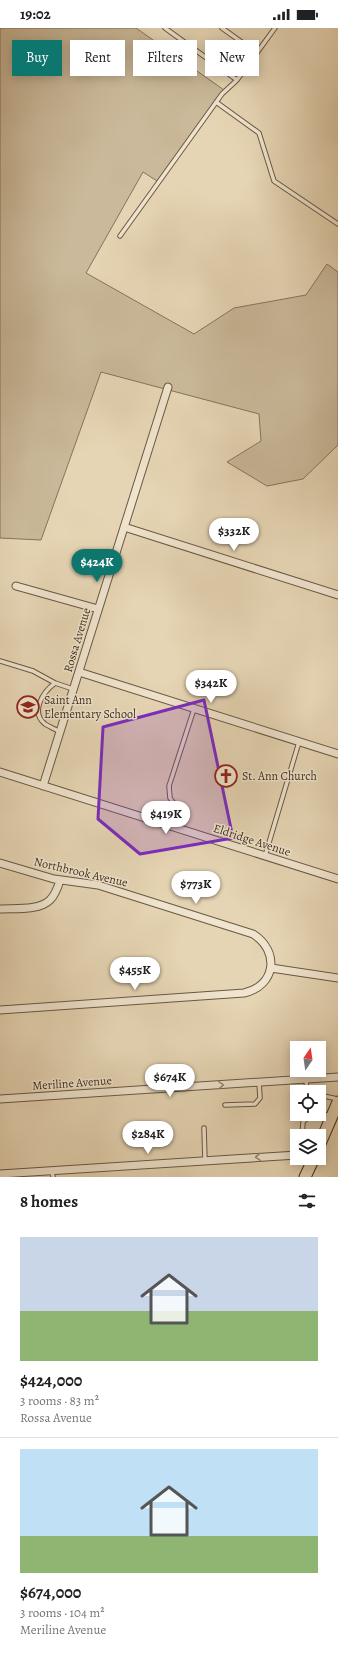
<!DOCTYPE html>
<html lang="en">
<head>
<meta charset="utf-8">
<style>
	body { margin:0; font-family:Alegreya,serif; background:#f6f6f6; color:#202124; height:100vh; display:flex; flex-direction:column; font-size:15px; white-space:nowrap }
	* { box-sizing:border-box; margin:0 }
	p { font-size:13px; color:#757577 }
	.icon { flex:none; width:22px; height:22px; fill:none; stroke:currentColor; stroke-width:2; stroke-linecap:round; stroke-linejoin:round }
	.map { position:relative; height:1149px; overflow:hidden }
	.side { display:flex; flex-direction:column; background:#fff; flex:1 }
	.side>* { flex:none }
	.hud { position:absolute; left:12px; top:12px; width:314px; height:36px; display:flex; gap:8px }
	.needle { width:26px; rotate:13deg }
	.buttons { position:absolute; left:290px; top:1013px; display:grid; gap:8px }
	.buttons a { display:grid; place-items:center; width:36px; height:36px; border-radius:0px; background:#fff; box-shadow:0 2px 10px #0003; font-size:20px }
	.price { position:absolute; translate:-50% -34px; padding:0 9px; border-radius:14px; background:#fff; color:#222; font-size:13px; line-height:26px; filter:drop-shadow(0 1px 2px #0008) }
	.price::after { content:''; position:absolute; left:50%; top:24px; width:12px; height:9px; margin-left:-6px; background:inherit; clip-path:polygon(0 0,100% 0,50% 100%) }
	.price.on { background:#0f766e; color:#fff }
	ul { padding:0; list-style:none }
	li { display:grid; align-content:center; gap:8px; height:212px; padding:0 20px }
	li+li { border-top:1px solid #e0e0e0 }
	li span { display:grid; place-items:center; height:124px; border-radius:0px; color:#555 }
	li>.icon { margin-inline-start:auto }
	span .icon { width:72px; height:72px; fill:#fffc; stroke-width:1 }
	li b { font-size:17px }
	h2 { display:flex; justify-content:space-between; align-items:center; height:48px; padding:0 20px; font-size:17px }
	.chip { padding:0 14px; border-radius:0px; background:#fff; box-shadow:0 2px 10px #0003; font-size:14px; line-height:36px }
	.chip.on { background:#0f766e; color:#fff }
	.status { display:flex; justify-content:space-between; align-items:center; height:28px; padding:0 20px; background:#fff; direction:ltr }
	.status svg { height:11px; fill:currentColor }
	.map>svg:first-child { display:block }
	.green { fill:#cab99a; stroke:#85745c }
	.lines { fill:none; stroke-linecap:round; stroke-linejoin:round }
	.service-casing { stroke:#6a5843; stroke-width:5.5 }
	.minor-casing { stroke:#6a5843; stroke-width:9 }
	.primary-casing { stroke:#402f1d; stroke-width:13 }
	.service { stroke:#efe4ce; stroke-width:3.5 }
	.minor { stroke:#efe4ce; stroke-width:7 }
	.primary { stroke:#e6d5b4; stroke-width:11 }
	.oneway { stroke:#988a76 }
	.marked { fill:#7b2cbf; fill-opacity:0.2; stroke:#7b2cbf; stroke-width:3; stroke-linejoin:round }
	.labels { text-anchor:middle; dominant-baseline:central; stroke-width:3; stroke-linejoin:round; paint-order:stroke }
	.street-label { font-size:12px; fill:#402f1d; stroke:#efe4ce }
	.poi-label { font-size:12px; fill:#402f1d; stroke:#efe4ce; text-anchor:start }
</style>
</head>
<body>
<div class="status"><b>19:02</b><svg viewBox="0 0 49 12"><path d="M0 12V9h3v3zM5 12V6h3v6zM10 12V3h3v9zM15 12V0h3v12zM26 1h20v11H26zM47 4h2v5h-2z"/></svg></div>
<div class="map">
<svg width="338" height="1149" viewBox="0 0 338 1149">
	<rect width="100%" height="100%" fill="#e6d5b4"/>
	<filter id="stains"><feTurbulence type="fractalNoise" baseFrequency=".005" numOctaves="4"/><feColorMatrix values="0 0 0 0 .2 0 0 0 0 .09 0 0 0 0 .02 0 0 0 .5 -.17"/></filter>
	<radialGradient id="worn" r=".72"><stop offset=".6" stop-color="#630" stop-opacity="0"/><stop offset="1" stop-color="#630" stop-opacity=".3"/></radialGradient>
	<path class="green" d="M 0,0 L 136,0 L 224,62 L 157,153 L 143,144 L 86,245 L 194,306 L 234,280 L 306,267 L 327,236 L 338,244 L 338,417 L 303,451 L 267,458 L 227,434 L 261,413 L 259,386 L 101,344 L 41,512 L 0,510 Z"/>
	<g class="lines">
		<g class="service-casing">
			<path id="service" d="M 165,0 L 237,52 L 275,0
				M 222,0 L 257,25
				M 216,74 L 259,105 L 274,153 L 338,196
				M 120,208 L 222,66 L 237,52
				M 0,633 L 33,643 L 55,655 L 73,661
				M 55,655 C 43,664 30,684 45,696 C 50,699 55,701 60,704
				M 175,777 L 170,770 L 169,758 L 194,681
				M 265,828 L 299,714
				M 306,1051 L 307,1064
				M 319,1067 L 338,1071
				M 225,1077 L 255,1076 L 260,1070 L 259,1054
				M 204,1100 L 205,1133
				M 302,1108 L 303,1094 L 311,1087 L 329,1087
				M 52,1143 L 53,1149"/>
		</g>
		<g class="minor-casing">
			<path id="minor" d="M 124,499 L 338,567
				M 16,558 L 98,581
				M 79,644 L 338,726
				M 0,744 L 338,851
				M 43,758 L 168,359
				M 0,835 L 54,851 L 98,857 L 253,906 C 280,923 276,958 244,965 L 0,982
				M 0,881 C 14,880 39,883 50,872 C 55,867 58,859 60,852
				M 271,940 L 338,950
				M 0,1071 L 338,1049
				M 0,1146 L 297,1127"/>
		</g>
		<g class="primary-casing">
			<path id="primary" d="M 319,1118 L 338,1074
				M 305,1149 L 314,1130"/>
		</g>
		<use href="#service" class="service"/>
		<use href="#minor" class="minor"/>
		<use href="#primary" class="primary"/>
	</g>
	<defs><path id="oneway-chevron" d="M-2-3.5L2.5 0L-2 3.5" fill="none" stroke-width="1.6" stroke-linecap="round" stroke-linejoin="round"/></defs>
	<g class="oneway">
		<use href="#oneway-chevron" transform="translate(221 1057) rotate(-4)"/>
		<use href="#oneway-chevron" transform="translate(258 1129) rotate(177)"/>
	</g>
	<path class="marked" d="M 204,672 L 233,810 L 140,826 L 98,791 L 103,699 Z"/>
	<defs>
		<g id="school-ring" transform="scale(1.15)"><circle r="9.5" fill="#efe4ce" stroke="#8f2418" stroke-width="1.5"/><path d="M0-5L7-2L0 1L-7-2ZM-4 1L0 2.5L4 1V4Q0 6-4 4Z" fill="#8f2418"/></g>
		<g id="church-ring" transform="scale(1.15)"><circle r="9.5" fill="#efe4ce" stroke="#8f2418" stroke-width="1.5"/><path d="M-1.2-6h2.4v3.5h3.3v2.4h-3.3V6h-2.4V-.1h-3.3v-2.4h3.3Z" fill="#8f2418"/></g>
	</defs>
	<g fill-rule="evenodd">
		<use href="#school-ring" x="28" y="679"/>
		<use href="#church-ring" x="226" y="748"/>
	</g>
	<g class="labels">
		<g class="street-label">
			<text transform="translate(77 612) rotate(-73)">Rossa Avenue</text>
			<text transform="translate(252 812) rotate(18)">Eldridge Avenue</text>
			<text transform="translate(81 844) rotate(13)">Northbrook Avenue</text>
			<text transform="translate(72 1055) rotate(-4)">Meriline Avenue</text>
		</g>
		<g class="poi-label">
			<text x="44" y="672">Saint Ann<tspan x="44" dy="14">Elementary School</tspan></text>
			<text x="242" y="748">St. Ann Church</text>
		</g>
	</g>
	<rect width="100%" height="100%" filter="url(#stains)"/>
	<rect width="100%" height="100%" fill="url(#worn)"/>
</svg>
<div class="buttons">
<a><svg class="needle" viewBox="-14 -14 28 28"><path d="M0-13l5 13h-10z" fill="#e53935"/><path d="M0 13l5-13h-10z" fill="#757577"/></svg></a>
<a><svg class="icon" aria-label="locate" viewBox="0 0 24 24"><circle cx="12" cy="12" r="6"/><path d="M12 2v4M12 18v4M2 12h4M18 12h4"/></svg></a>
<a><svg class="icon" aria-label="layers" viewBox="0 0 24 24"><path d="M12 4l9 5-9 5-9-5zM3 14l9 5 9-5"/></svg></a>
</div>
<b class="price" style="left:234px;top:524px">$332K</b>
<b class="price on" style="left:97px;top:555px">$424K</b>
<b class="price" style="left:211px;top:676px">$342K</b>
<b class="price" style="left:166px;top:807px">$419K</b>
<b class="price" style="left:196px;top:877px">$773K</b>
<b class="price" style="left:135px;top:963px">$455K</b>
<b class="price" style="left:170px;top:1070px">$674K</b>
<b class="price" style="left:148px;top:1127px">$284K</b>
<div class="hud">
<a class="chip on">Buy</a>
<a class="chip">Rent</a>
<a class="chip">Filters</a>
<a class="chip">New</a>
</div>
</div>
<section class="side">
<h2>8 homes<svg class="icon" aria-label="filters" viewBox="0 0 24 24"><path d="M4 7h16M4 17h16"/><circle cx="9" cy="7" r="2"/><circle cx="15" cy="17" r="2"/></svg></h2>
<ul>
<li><span style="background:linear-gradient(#c9d6e8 60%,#8fb573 0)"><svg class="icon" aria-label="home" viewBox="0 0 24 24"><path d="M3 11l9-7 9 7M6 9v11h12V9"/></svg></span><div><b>$424,000</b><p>3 rooms · 83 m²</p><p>Rossa Avenue</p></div></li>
<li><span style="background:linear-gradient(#bfe0f5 70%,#8fb573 0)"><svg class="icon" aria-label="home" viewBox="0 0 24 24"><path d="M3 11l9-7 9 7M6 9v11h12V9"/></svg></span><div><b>$674,000</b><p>3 rooms · 104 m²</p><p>Meriline Avenue</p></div></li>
</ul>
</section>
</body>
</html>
